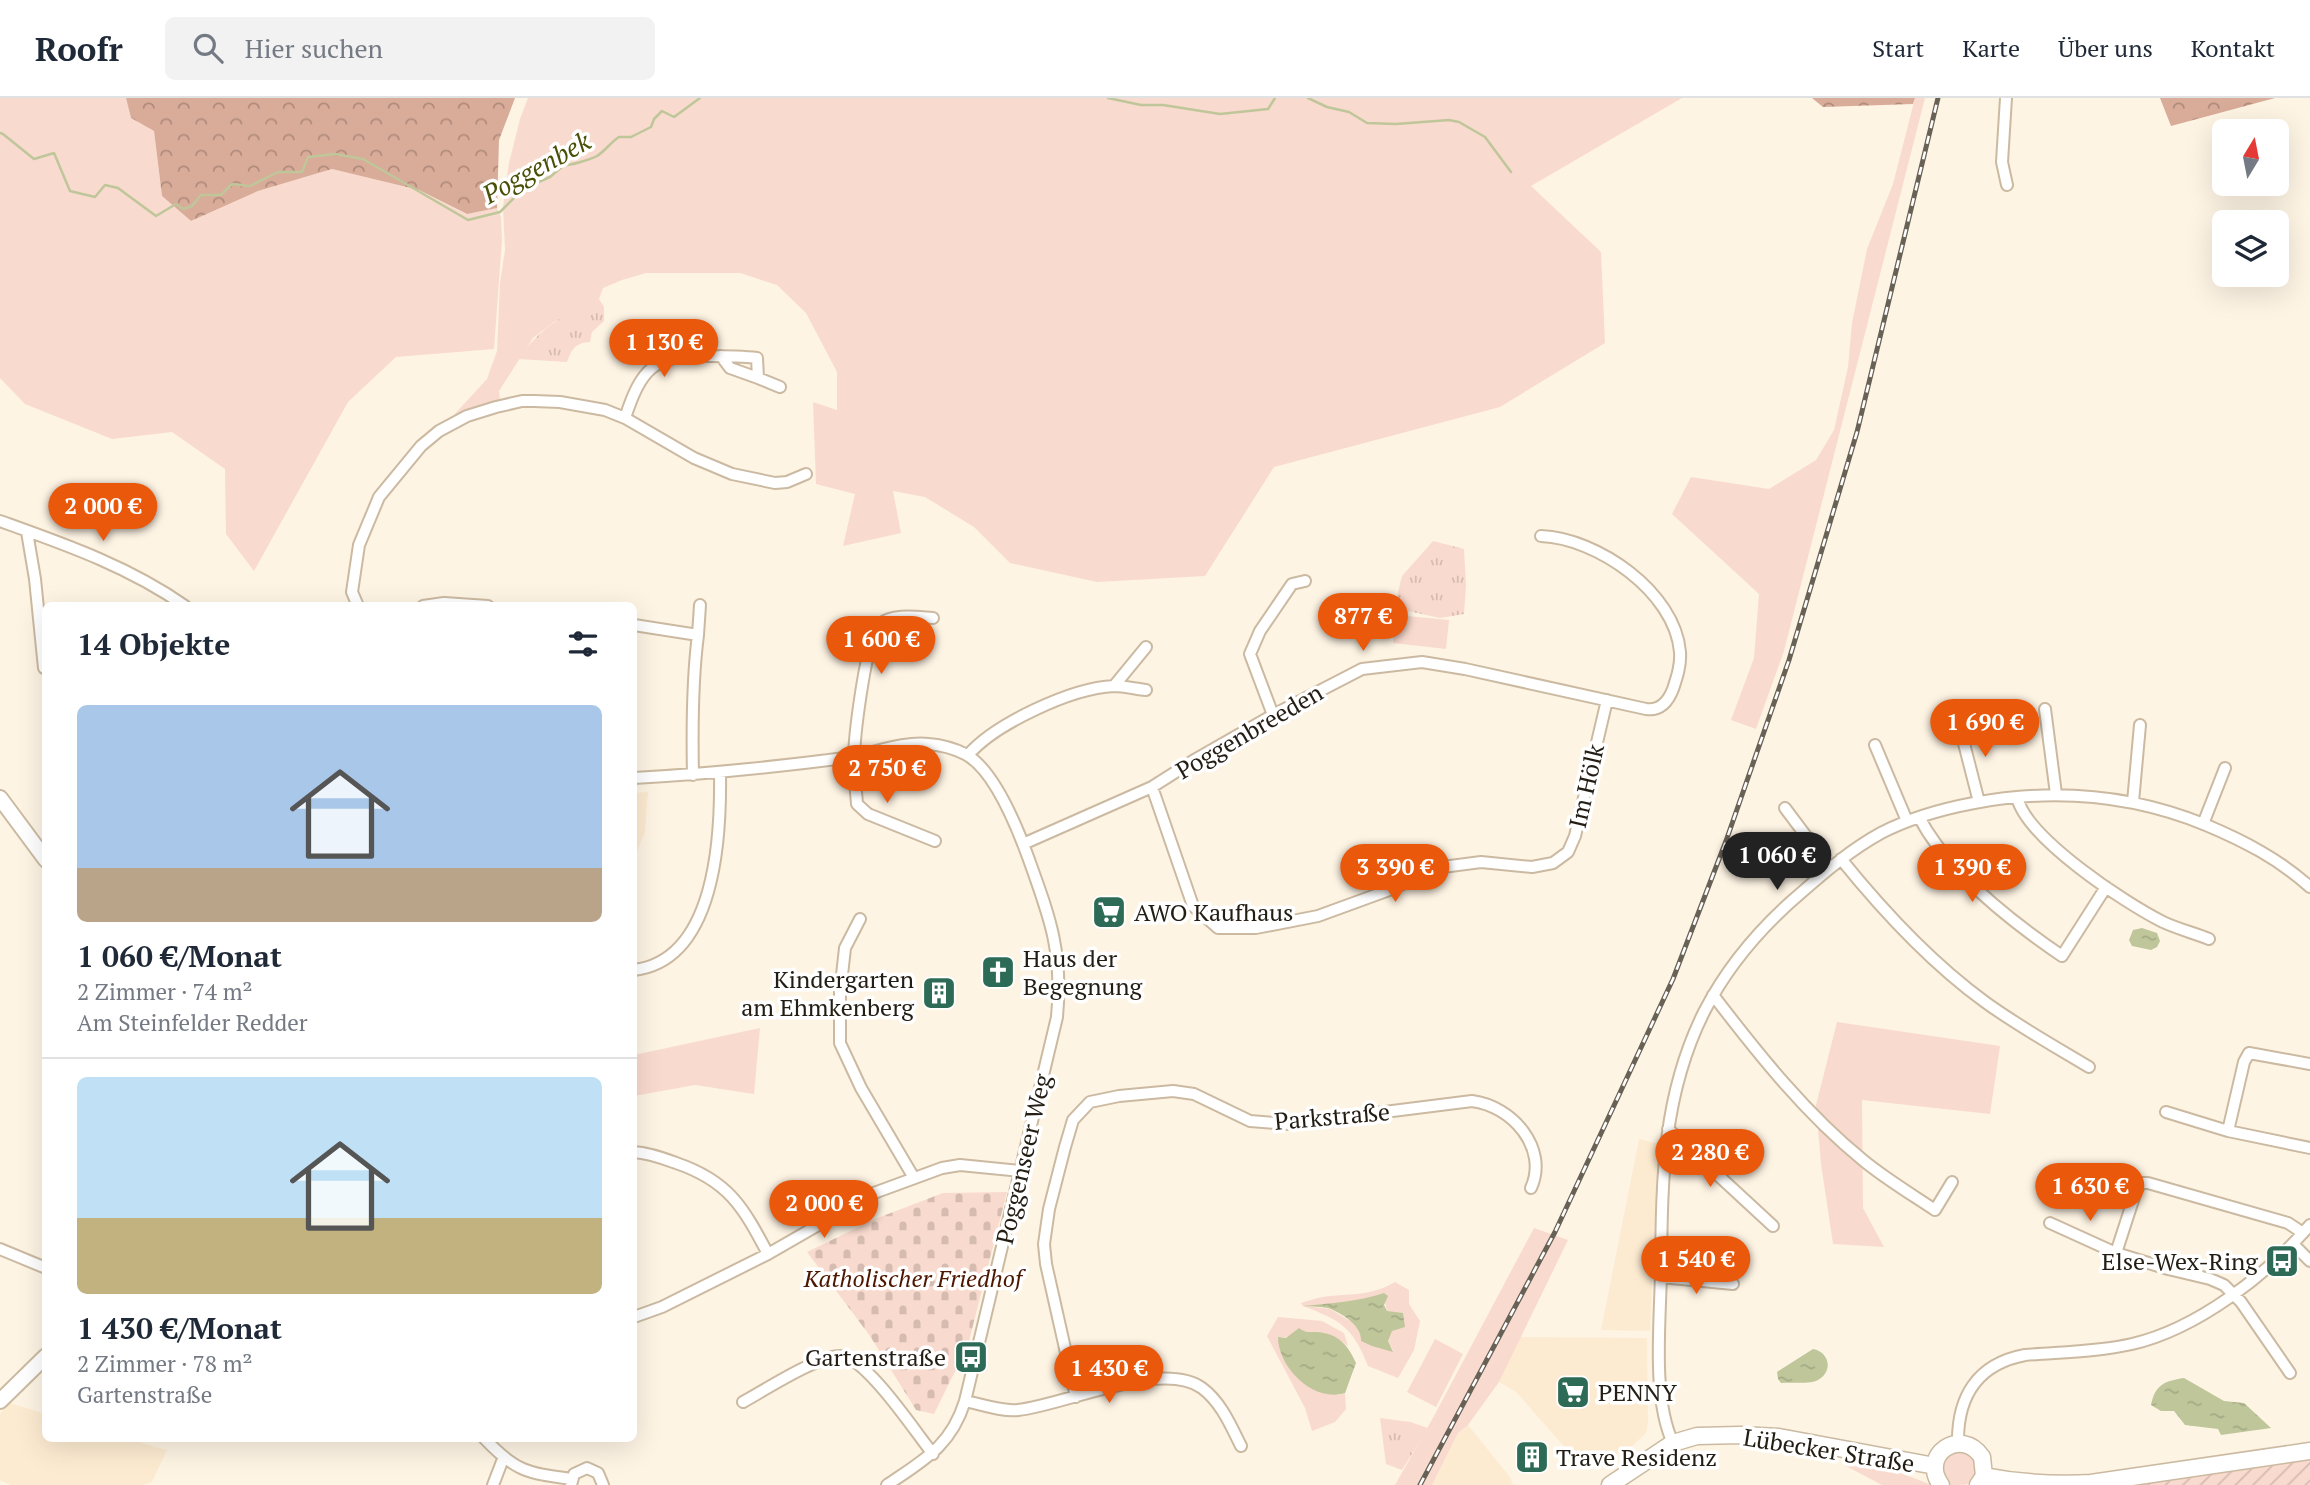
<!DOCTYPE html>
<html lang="de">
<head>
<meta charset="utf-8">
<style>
	body { margin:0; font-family:"PT Serif",serif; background:#f2f2f3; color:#1f2937; height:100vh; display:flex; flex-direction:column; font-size:26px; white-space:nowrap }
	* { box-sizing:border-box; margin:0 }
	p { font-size:23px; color:#747a83 }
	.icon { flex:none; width:38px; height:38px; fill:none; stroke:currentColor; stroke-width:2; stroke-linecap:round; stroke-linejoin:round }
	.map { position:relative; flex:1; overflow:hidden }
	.drawer { position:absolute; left:42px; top:504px; width:595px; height:840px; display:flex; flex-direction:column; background:#fff; border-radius:10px; box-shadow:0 7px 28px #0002 }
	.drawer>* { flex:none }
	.needle { width:46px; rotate:10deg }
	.buttons { position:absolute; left:2212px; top:21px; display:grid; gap:14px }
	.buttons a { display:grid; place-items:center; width:77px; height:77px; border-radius:10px; background:#fff; box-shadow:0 7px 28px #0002; font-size:35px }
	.price { position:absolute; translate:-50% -60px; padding:0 16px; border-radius:24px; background:#ea580c; color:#fff; font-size:23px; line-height:46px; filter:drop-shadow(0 2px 4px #0008) }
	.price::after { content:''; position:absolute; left:50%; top:42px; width:21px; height:16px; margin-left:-10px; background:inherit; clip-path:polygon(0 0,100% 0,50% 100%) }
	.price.on { background:#222; color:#fff }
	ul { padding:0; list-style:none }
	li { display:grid; align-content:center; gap:14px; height:371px; padding:0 35px }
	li+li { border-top:2px solid #e0e1e3 }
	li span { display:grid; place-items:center; height:217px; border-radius:10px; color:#555 }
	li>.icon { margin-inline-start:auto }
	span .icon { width:126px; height:126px; fill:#fffc; stroke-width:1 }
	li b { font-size:30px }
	h2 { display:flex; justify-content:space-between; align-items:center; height:84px; padding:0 35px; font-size:30px }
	header { display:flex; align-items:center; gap:42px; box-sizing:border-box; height:98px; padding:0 35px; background:#fff; border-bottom:2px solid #e0e1e3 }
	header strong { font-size:33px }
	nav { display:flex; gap:38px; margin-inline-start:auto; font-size:24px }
	.search { width:490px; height:63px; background:#f2f2f3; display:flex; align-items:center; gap:18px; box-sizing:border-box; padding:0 24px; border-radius:10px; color:#747a83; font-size:26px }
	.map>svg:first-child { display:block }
	.built { fill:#fdebd1 }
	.grass { fill:#f9dace; fill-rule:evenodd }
	.forest { fill:url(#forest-crowns) }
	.cemetery { fill:url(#cemetery-stones) }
	.park { fill:url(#park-tufts) }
	.garden { fill:url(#garden-furrows) }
	.water { fill:url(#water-ripples) }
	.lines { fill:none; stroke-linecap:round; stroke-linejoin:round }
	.stream { stroke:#bfc69a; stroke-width:2.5 }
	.minor-casing { stroke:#cbbaa1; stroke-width:14 }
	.secondary-casing { stroke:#cbbaa1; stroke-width:18 }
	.primary-casing { stroke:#cbbaa1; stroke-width:19 }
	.minor { stroke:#fff; stroke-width:10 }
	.secondary { stroke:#fff; stroke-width:14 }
	.primary { stroke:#fff; stroke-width:16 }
	.rail-casing { stroke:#686156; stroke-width:5 }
	.rail { stroke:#fff; stroke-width:2.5; stroke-dasharray:8; stroke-linecap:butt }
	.labels { text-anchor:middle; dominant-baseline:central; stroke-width:7; stroke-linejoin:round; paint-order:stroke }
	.street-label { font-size:24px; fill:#231d14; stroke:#fff }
	.poi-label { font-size:24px; fill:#231d14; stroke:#fff; text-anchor:start }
	.park-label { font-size:24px; font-style:italic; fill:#4d1600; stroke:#fff }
	.water-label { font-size:26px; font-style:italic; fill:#495006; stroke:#fff }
</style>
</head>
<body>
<header>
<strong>Roofr</strong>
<div class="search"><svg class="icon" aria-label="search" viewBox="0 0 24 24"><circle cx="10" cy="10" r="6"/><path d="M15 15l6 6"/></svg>Hier suchen</div>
<nav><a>Start</a><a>Karte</a><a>Über uns</a><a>Kontakt</a></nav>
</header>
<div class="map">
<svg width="2310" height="1387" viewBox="0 0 2310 1387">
	<defs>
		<pattern id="forest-crowns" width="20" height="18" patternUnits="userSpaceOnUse" patternTransform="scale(1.75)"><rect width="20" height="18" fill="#d9ab99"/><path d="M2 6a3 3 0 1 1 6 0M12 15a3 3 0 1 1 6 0" fill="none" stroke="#b08b7c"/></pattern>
		<pattern id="cemetery-stones" width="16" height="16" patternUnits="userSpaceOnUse" patternTransform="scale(1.75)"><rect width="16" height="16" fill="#f9dace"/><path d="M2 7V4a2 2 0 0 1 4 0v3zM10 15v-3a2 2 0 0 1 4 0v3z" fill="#d5bbb0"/></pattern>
		<pattern id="park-tufts" width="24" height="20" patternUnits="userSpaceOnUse" patternTransform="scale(1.75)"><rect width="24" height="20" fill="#f9dace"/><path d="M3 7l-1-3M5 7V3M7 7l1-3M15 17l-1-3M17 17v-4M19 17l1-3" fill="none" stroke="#d5bbb0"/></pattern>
		<pattern id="garden-furrows" width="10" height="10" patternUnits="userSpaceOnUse" patternTransform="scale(1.75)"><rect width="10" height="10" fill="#f9dace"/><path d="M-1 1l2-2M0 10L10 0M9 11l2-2" fill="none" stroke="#d5bbb0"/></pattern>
		<pattern id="water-ripples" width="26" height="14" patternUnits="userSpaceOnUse" patternTransform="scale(1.75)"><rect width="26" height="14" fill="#bfc69a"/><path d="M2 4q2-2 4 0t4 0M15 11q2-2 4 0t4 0" fill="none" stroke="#a4aa84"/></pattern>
	</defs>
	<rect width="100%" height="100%" fill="#fef4e4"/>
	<path class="built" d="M 648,694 L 645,734 L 634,761 L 634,695 Z
		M 1639,1041 L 1658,1046 L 1650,1233 L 1601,1232 Z
		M 1520,1239 L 1647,1240 L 1648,1324 L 1646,1335 L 1632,1348 L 1590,1370 L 1568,1353 L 1516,1294 L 1499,1284 Z
		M 10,1305 L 45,1316 L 46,1340 L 128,1341 L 167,1352 L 152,1384 L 143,1387 L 11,1387 L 0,1382 L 0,1316 Z
		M 1468,1327 L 1510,1379 L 1513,1387 L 1432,1387 L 1458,1335 Z"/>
	<path class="grass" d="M 0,0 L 126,0 L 131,20 L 154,33 L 162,98 L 191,123 L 258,93 L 332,71 L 419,92 L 466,116 L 497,110 L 501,119 L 502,142 L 494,251 L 396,259 L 348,304 L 254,473 L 226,436 L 225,371 L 172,334 L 112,341 L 25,306 L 0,280 Z
		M 528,0 L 1682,0 L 1531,88 L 1601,154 L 1605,245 L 1500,309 L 1274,369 L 1205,478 L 1097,484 L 1010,465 L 974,429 L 925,399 L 893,393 L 901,435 L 843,448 L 855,396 L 816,386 L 813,304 L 837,312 L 837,274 L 806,215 L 777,187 L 740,175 L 646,175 L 622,182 L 603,190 L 599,201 L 554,224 L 533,240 L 499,293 L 500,302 L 453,318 L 487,281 L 497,253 L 500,185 L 505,152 L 503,109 L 509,65 L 520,21 Z
		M 1915,0 L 1925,0 L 1784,553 L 1756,631 L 1731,622 L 1754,560 L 1759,496 L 1672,416 L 1691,379 L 1769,391 L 1816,362 L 1834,332 L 1848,269 L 1852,225 L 1867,151 L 1893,86 Z
		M 1396,517 L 1449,522 L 1446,551 L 1393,545 Z
		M 1837,924 L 2000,948 L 1990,1016 L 1862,1002 L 1863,1110 L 1884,1149 L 1833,1146 L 1821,1066 L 1816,1007 Z
		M 760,930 L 754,996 L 695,987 L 634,998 L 634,957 Z
		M 1534,1130 L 1568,1142 L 1499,1284 L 1468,1327 L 1458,1335 L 1432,1387 L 1395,1387 L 1434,1318 Z
		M 1395,1184 L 1409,1192 L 1409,1206 L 1420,1223 L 1414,1252 L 1398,1280 L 1368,1268 C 1353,1229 1340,1222 1303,1208 L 1301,1205 C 1308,1203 1316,1200 1323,1199 C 1350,1195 1370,1199 1395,1184 ZM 1384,1195 C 1384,1212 1395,1226 1388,1243 L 1393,1253 L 1362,1237 L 1357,1227 L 1330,1211 L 1308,1208 C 1317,1207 1329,1209 1338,1207 C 1353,1203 1368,1200 1384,1195 Z
		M 1278,1219 L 1322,1223 L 1344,1235 L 1348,1248 C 1335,1239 1322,1232 1306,1235 C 1296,1237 1289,1241 1278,1239 L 1338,1297 L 1345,1295 L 1346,1311 L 1335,1324 L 1312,1333 L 1305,1310 L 1267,1238 Z
		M 1435,1241 L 1463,1256 L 1436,1309 L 1407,1294 Z
		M 1967,1352 L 1979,1367 C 1972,1387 1973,1387 1951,1387 L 1942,1376 L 1942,1364 L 1949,1355 Z
		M 1846,1368 L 1887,1370 L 1932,1387 L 1882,1387 Z"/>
	<path class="forest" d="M 126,0 L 515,0 L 499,42 L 497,110 L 467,116 L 419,92 L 332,71 L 258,93 L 191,123 L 162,98 L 154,33 L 131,20 Z
		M 1812,0 L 1915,0 L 1913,6 L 1823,9 Z
		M 2160,0 L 2275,0 L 2171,28 Z"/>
	<path class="cemetery" d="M 1007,1094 L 968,1247 L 934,1316 L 916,1312 L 870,1238 L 807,1154 L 875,1121 L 943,1095 Z"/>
	<path class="park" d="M 599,201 L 604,209 L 604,223 L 592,234 L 590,244 C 575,245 572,251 567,264 L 518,261 C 540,230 564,216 599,201 Z
		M 1433,443 L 1464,451 L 1466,487 L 1464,516 L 1440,520 L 1394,510 L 1402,478 Z
		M 1380,1320 L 1410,1324 L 1428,1330 L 1402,1372 L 1386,1366 Z"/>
	<path class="garden" d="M 2310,1360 L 2310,1387 L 2108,1387 Z"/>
	<path class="water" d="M 2142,830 L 2157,835 L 2160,843 L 2157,849 L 2151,852 L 2132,848 L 2129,842 L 2133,832 Z
		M 1384,1195 L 1388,1198 L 1384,1207 L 1387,1213 L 1403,1215 L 1405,1229 L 1392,1233 L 1388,1243 L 1393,1254 L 1372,1248 L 1361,1243 C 1362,1228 1344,1217 1331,1211 C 1323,1208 1311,1209 1303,1208 C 1332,1205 1356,1204 1384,1195 Z
		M 1299,1230 C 1306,1235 1308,1234 1316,1234 C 1338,1235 1348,1247 1356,1265 L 1345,1295 C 1313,1305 1278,1269 1278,1239 L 1286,1240 Z
		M 1813,1251 C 1830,1254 1834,1275 1816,1283 C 1807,1286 1792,1284 1781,1285 L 1778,1281 L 1777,1274 Z
		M 2184,1280 L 2224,1303 L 2244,1305 L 2271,1330 L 2221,1337 L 2218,1331 L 2185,1327 L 2174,1313 L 2161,1313 L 2151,1307 C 2155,1287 2164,1283 2184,1280 Z"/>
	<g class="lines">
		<path class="stream" d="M 1108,0 L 1141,7 L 1163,7 L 1220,16 L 1268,11 L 1275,0
			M 1308,0 L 1327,9 L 1349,14 L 1367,25 L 1396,26 L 1449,22 L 1459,24 L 1485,39 L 1511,74
			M 0,35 L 3,36 L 34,61 L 54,55 L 70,93 L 95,99 L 105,87 L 118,90 L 156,118 L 176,106 L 183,111 L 192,108 L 201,97 L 221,97 L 232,86 L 250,88 L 278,74 L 302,74 L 308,59 L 335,56 L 363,61 L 468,122 L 500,114 L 523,91 L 550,79 L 564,67 C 570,68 591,61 597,58 C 605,53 611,44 619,39 L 631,39 L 651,29 L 654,21 L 662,13 L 674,19 L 700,0"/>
		<g class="minor-casing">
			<path id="minor" d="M 2006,0 L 2002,64 L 2007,87
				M 758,280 L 780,289
				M 625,320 C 641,271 654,256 707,258 C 724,258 740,258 757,260 L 758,280 L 730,270 L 721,258
				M 0,423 C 64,446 128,468 185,508
				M 27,434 L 35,481 L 44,570
				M 358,508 L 352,494 L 359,447 L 379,399 L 421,348 L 439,333 L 467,318 L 496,309 L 522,303 L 534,303 L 560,304 L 605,312 L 625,320 L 694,360 L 732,376 L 775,385 L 787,384 L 806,376
				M 423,508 L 444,505 L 488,508
				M 933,520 C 917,519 893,515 880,526 C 866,538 855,635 854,657 C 853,673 856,690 857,706 L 868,716 L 935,743
				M 634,527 L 698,537 C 692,583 692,629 693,677
				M 698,537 L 700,507
				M 1114,588 L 1146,549
				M 2045,611 L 2056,696
				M 1273,617 L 1250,556 L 1260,533 L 1292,486 L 1305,483
				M 1959,626 L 1979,704
				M 1875,647 L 1907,723
				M 968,657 C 995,626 1071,590 1114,588 C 1124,588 1136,591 1146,592
				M 634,680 C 705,676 775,669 845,660 C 873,656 901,643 929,646 C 941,647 955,651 965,656 C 994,671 1017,729 1028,759 C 1050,820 1063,853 1057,919 L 965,1303 C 951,1348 924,1362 887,1387
				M 1152,689 L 1193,808 L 1218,830 L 1256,830 L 1318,818 L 1392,791 L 1435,770 L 1481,764 L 1532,769 L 1553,765 L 1568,754 L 1575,738 L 1607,602
				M 2017,699 C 2026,740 2125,805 2163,824 C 2178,831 2194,835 2209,841
				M 2133,704 L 2140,627
				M 1785,710 L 1830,770
				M 1919,719 C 1947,773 2012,824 2062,858 L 2106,789
				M 2203,726 L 2225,670
				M 1023,746 L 1152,689 L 1196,661 L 1273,617 L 1362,571 L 1422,564 L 1465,571 L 1646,611 C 1660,613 1668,604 1673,591 C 1677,579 1681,567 1680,554 C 1675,494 1597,440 1541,438
				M 1841,761 C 1883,813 1930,864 1985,904 C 2018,928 2054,948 2089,969
				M 860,821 L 845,850 L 840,895 L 840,945 L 861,990 L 914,1080
				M 634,872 C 716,862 721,738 720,675
				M 1713,897 C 1759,957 1806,1016 1864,1063 C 1886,1081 1911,1096 1935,1112 L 1952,1084
				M 2310,966 L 2249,955 L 2244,964 L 2228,1033 L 2310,1050
				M 2166,1014 L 2228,1033
				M 1668,1031 L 1773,1128
				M 634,1054 C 649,1055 662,1060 676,1065 C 729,1083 743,1109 768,1156
				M 2050,1125 L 2116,1155
				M 2293,1146 L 2310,1163
				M 0,1151 L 46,1170
				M 1661,1179 L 1733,1186
				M 634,1219 L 662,1209 L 768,1156 L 874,1095 L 942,1070 L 960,1067 L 1021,1073
				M 2290,1275 L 2241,1204 L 2224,1187 L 2210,1181 L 2168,1171 L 2116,1155 L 2136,1093 L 2141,1085 L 2148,1085 L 2288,1125 L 2303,1135
				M 1076,1299 L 1046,1166 L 1044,1146 L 1049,1111 L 1065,1049 L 1073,1022 L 1090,1004 L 1119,998 L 1173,993 L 1194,996 L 1250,1023 L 1289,1026 L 1472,1003 C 1512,1008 1549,1050 1531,1090
				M 965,1303 C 981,1306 1002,1314 1018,1312 C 1065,1307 1162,1261 1202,1290 C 1221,1304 1231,1328 1241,1348
				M 743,1304 C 765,1292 819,1257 841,1258 C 866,1259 916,1335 933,1356
				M 484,1340 C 516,1374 527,1375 572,1381
				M 1673,1345 C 1651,1298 1661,1219 1661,1168 C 1662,1078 1663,996 1704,914 C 1728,867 1763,827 1802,794 C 1827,772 1852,751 1881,735 C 1910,720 1942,711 1974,705 C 2054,690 2130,696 2206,727 C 2244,743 2279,761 2310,789
				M 1958,1346 C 1957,1299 1977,1266 2025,1257 C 2060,1254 2097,1254 2132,1246 C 2197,1231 2267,1177 2310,1127
				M 493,1387 L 503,1361
				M 571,1387 L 574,1376 L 587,1370 L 598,1375 L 603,1387"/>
		</g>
		<g class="secondary-casing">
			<path id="secondary" d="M 0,700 L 46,762
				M 0,1303 L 46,1258"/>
		</g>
		<g class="primary-casing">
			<path id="primary" d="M 1984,1378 C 2020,1385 2055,1387 2091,1385 L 2310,1353
				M 1610,1387 L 1673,1345 L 1697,1338 L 1740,1337 L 1779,1339 L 1935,1368
				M 1941,1387 C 1919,1357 1961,1328 1982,1359 L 1984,1378 L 1978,1387"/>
		</g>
		<use href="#minor" class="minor"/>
		<use href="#secondary" class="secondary"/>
		<use href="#primary" class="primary"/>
		<g class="rail-casing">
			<path id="rail" d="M 1420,1387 L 1555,1134 L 1673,881 L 1726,743 L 1789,562 L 1857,334 L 1938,0"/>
		</g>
		<use href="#rail" class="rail"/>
	</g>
	<defs>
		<g id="supermarket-square" transform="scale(1.75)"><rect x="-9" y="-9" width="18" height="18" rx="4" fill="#2d6b57" stroke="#fff"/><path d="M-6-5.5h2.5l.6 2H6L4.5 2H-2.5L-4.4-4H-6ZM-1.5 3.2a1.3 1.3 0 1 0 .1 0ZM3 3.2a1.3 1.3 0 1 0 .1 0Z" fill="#fff"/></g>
		<g id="church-square" transform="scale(1.75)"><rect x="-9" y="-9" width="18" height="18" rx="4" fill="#2d6b57" stroke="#fff"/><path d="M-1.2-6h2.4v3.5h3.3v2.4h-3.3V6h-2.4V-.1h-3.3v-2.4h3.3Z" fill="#fff"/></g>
		<g id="building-square" transform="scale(1.75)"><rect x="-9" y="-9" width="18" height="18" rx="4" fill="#2d6b57" stroke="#fff"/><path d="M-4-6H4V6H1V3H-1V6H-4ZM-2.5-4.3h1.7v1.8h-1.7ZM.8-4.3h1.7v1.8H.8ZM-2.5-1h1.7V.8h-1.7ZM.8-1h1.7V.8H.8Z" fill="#fff"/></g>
		<g id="bus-square" transform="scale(1.75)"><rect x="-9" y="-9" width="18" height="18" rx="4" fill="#2d6b57" stroke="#fff"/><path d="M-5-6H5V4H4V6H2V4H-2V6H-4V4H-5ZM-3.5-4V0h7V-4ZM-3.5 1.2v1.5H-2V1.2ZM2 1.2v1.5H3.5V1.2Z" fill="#fff"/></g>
	</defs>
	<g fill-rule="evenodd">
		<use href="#supermarket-square" x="1109" y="814"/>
		<use href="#church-square" x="998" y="874"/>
		<use href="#building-square" x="939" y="895"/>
		<use href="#bus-square" x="2282" y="1163"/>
		<use href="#bus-square" x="971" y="1259"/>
		<use href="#supermarket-square" x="1573" y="1294"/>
		<use href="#building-square" x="1532" y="1359"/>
	</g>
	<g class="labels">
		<g class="street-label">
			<text transform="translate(1249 633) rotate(-30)">Poggenbreeden</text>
			<text transform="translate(1586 688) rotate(-77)">Im Hölk</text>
			<text transform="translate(1332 1018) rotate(-5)">Parkstraße</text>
			<text transform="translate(1023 1061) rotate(-77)">Poggenseer Weg</text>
			<text transform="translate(1829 1352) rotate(9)">Lübecker Straße</text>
		</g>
		<g class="poi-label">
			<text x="1134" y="814">AWO Kaufhaus</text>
			<text x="1023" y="860">Haus der<tspan x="1023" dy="28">Begegnung</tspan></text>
			<text x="914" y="881" text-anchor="end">Kindergarten<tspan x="914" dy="28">am Ehmkenberg</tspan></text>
			<text x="2258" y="1163" text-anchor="end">Else-Wex-Ring</text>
			<text x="946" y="1259" text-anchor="end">Gartenstraße</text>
			<text x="1598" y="1294">PENNY</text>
			<text x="1556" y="1359">Trave Residenz</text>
		</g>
		<g class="park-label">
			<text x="913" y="1180">Katholischer Friedhof</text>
		</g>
		<g class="water-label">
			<text transform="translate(536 69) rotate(-29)">Poggenbek</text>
		</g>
	</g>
</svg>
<div class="buttons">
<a><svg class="needle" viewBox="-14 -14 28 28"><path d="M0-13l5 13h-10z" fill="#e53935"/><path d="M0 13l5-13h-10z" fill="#747a83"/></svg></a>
<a><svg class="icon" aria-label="layers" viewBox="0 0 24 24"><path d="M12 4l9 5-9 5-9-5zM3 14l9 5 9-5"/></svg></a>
</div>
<b class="price" style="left:664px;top:281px">1 130 €</b>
<b class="price" style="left:103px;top:445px">2 000 €</b>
<b class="price" style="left:1363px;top:555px">877 €</b>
<b class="price" style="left:881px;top:578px">1 600 €</b>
<b class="price" style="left:1985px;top:661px">1 690 €</b>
<b class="price" style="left:887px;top:707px">2 750 €</b>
<b class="price on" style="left:1777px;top:794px">1 060 €</b>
<b class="price" style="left:1395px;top:806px">3 390 €</b>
<b class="price" style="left:1972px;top:806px">1 390 €</b>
<b class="price" style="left:1710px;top:1091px">2 280 €</b>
<b class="price" style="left:2090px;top:1125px">1 630 €</b>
<b class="price" style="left:824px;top:1142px">2 000 €</b>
<b class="price" style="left:1696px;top:1198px">1 540 €</b>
<b class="price" style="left:1109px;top:1307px">1 430 €</b>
<section class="drawer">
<h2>14 Objekte<svg class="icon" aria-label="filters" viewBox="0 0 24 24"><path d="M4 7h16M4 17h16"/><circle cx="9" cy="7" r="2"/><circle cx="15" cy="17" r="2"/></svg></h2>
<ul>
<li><span style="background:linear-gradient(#a9c7e8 75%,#b9a48a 0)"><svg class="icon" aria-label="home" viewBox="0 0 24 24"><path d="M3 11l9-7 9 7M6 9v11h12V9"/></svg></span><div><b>1 060 €/Monat</b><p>2 Zimmer · 74 m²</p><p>Am Steinfelder Redder</p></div></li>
<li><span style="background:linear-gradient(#bfe0f5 65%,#c2b280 0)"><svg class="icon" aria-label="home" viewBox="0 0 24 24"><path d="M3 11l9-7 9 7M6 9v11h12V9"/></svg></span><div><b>1 430 €/Monat</b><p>2 Zimmer · 78 m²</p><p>Gartenstraße</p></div></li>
</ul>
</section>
</div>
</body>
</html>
